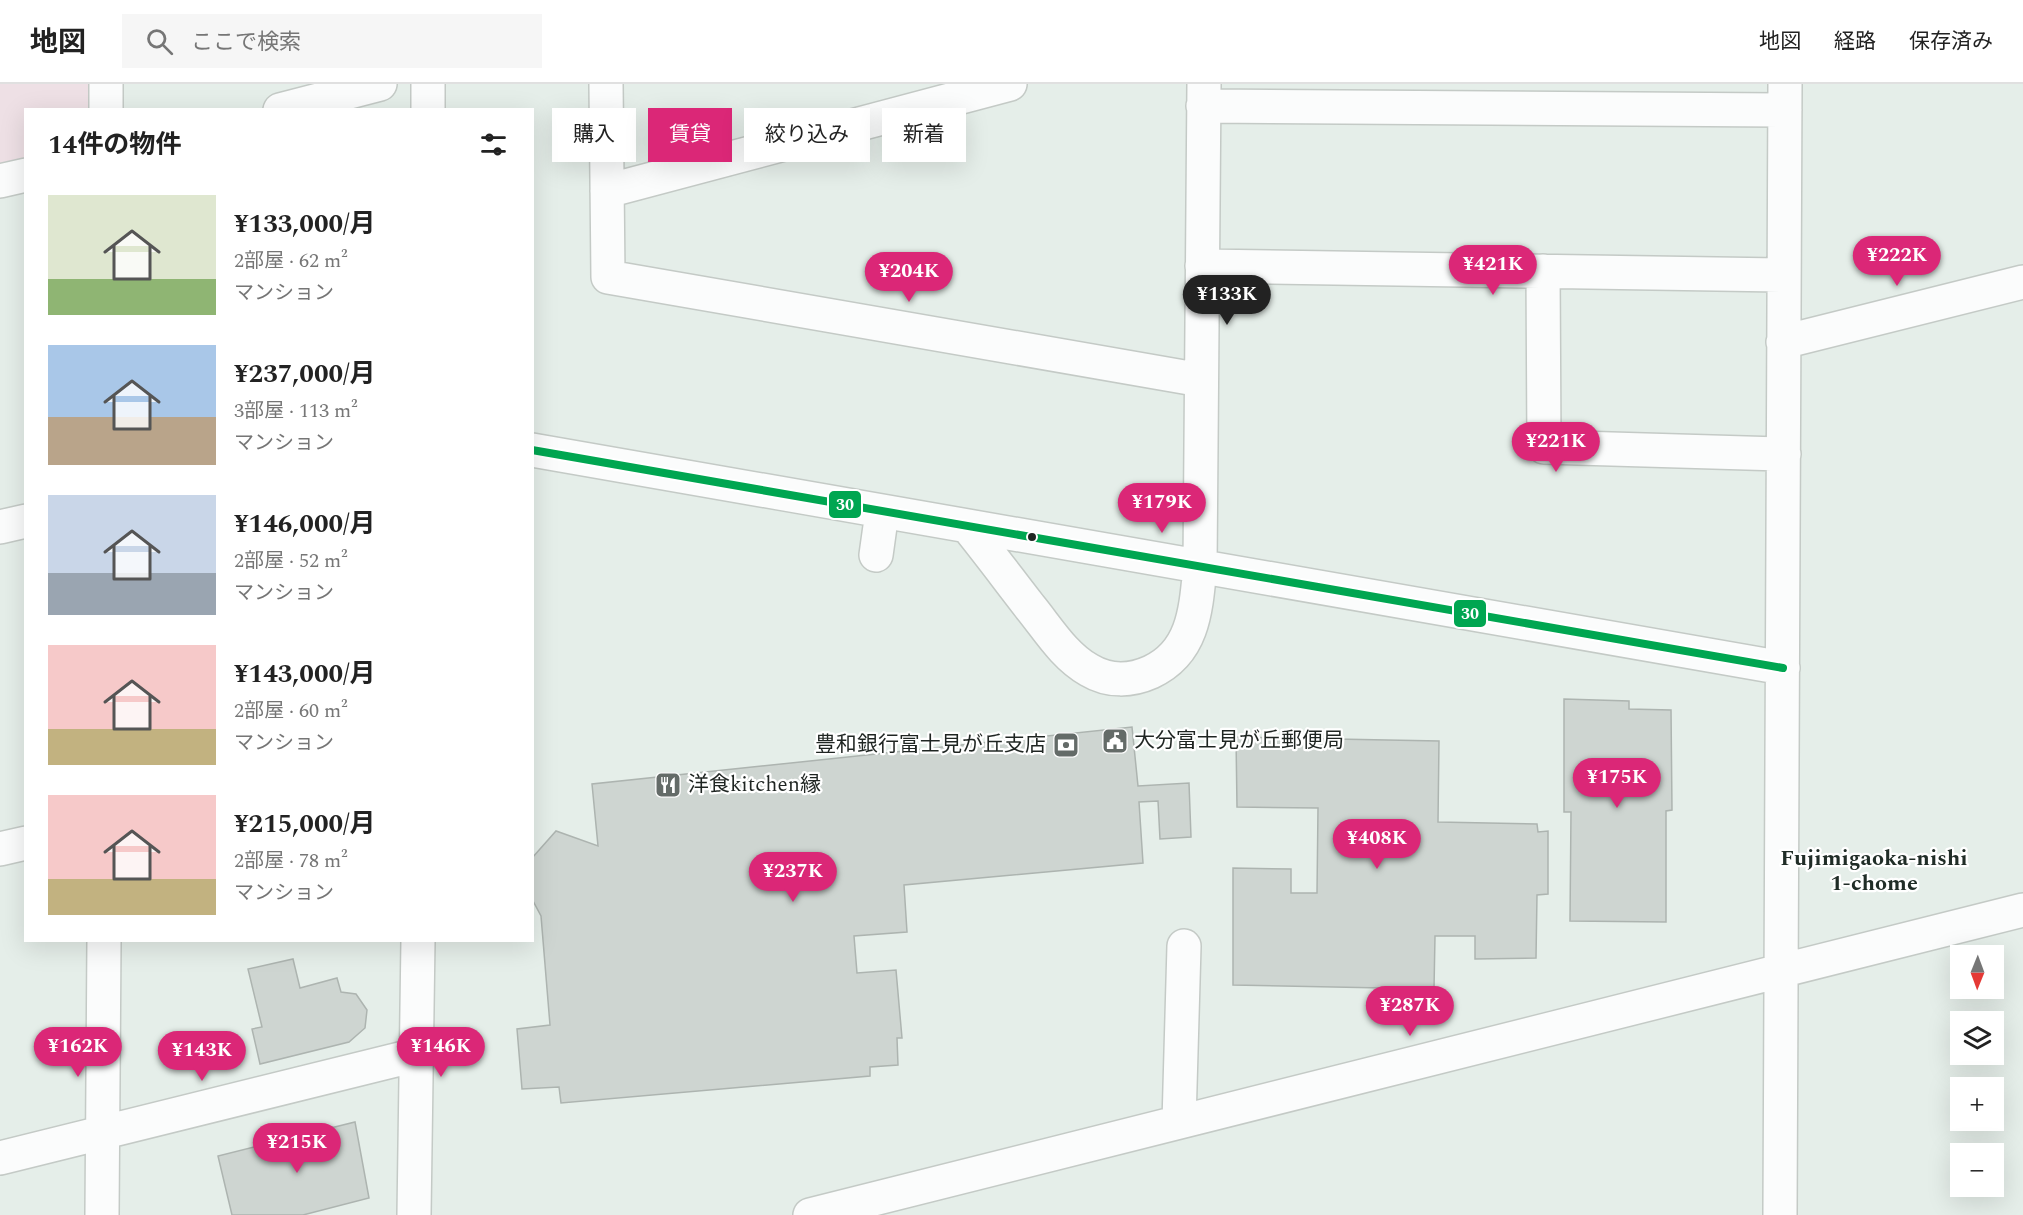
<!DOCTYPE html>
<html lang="ja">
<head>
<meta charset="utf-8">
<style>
	body { margin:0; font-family:Spectral,"Noto Sans JP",serif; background:#f6f6f6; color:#222; height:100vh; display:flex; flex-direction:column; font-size:22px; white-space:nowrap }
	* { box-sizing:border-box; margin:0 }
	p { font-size:20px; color:#767676 }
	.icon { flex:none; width:33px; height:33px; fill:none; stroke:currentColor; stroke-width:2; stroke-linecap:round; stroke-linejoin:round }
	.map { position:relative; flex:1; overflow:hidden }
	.drawer { position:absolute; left:24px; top:24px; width:510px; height:834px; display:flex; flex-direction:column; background:#fff; border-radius:0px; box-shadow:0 6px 24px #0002 }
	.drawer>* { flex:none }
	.top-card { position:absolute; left:552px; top:24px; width:570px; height:54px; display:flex; gap:12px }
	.needle { width:39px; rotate:181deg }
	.buttons { position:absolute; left:1950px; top:861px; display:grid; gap:12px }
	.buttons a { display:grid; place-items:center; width:54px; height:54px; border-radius:0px; background:#fff; box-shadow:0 6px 24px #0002; font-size:30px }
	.price { position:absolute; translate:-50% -51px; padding:0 14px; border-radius:21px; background:#db2777; color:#fff; font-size:20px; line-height:39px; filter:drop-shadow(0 2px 3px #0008) }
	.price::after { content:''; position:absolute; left:50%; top:36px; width:18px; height:14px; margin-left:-9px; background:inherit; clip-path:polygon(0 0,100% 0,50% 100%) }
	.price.active { background:#222; color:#fff }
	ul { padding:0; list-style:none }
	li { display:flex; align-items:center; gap:18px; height:150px; padding:0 24px }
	li span { display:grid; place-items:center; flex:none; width:168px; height:120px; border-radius:0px; color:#555 }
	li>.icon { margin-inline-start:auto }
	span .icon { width:72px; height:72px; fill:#fffc; stroke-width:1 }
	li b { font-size:26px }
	h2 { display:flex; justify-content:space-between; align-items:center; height:72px; padding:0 24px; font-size:26px }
	.pill { padding:0 21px; border-radius:0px; background:#fff; box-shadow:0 6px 24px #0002; font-size:21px; line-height:54px }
	.pill.active { background:#db2777; color:#fff }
	header { display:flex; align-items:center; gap:36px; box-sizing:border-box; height:84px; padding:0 30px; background:#fff; border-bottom:2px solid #e0e0e0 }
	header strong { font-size:28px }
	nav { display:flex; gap:33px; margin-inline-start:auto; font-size:21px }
	.search { width:420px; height:54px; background:#f6f6f6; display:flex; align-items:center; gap:15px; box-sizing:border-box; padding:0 21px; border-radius:0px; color:#767676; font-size:22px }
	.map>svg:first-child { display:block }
	.green { fill:#eee0e5 }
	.building { fill:#ced5d1; stroke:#adb4b0; stroke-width:1.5 }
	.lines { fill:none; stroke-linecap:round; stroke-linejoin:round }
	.minor-casing { stroke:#c4cac6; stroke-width:36 }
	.minor { stroke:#fbfcfc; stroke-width:33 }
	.bus-1-casing { stroke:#fff; stroke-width:12 }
	.bus-1 { stroke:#00a651; stroke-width:8 }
	.bus-dot { fill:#1f2522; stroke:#fff; stroke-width:2 }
	.labels { text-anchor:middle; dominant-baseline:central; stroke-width:4.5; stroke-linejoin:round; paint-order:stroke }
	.poi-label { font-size:21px; fill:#1f2522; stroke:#fff; text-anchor:start }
	.neighbourhood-label { font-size:22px; font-weight:bold; fill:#202d27; stroke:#fff }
	.line-badge { stroke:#fff; stroke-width:2 }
	.badge-label { font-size:16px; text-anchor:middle; font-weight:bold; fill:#fff }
</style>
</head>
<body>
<header>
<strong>地図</strong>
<div class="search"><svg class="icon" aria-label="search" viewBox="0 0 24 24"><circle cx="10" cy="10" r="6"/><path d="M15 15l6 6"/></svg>ここで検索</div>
<nav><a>地図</a><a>経路</a><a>保存済み</a></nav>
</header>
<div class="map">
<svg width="2023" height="1131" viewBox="0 0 2023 1131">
	<rect width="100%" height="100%" fill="#e5eee9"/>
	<path class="green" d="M 0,0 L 90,0 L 90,25 L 26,26 L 25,83 L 0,89 Z"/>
	<path class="building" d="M 1564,615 L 1629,617 L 1629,625 L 1671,626 L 1672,726 L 1666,727 L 1666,838 L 1570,837 L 1571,728 L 1564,728 Z
		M 1132,643 L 1138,702 L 1189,699 L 1191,753 L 1160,755 L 1158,717 L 1139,718 L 1143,779 L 904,801 L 907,848 L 854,852 L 857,889 L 896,886 L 902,954 L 897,954 L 898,981 L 870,983 L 870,992 L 561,1019 L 559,1003 L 522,1005 L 517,945 L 550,941 L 541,832 L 532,815 L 532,774 L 556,747 L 598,762 L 592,700 Z
		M 1236,653 L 1439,657 L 1438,738 L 1537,740 L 1538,748 L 1548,747 L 1548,810 L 1537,811 L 1536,874 L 1475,875 L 1475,852 L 1435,852 L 1434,905 L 1233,901 L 1233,784 L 1291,785 L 1291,809 L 1317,809 L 1318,724 L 1237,723 Z
		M 293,875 L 300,904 L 337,894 L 341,908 L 356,910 L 367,926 L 365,944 L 349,958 L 260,980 L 252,945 L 262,943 L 248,885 Z
		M 355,1038 L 369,1114 L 303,1131 L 232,1131 L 218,1072 Z"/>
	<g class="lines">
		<g class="minor-casing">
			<path id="minor" d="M 606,0 L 608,193 L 1201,296
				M 1203,22 L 1785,26
				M 106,26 L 106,0
				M 280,26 L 380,0
				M 428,26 L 428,0
				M 0,97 L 26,91
				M 607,107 L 1010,0
				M 1202,182 L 1784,191
				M 1543,187 L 1544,363 L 1784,370
				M 1783,258 L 2023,198
				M 532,366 L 1783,584
				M 0,443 L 26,437
				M 968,443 C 989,469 1009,496 1030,523 C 1048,545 1064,572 1089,586 C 1109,598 1131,597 1151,588 C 1194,568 1196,525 1200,482 L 1204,0
				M 876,471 L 882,428
				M 0,765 L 26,759
				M 1179,1038 L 1184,862
				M 0,1074 L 416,971
				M 102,1131 L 104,856
				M 414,1131 L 418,856
				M 810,1131 L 2023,826
				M 1780,1131 L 1785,0"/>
		</g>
		<use href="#minor" class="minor"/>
		<g class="bus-1-casing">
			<path id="bus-1" d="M 532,366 L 1783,584"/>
		</g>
		<use href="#bus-1" class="bus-1"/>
	</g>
	<defs>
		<g id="civic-square" transform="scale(1.35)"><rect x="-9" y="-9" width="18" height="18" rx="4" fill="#646b68" stroke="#fff"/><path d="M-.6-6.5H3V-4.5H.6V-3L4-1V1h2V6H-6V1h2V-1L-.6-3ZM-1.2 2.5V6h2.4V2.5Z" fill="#fff"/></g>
		<g id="bank-square" transform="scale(1.35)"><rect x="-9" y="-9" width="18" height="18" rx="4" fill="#646b68" stroke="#fff"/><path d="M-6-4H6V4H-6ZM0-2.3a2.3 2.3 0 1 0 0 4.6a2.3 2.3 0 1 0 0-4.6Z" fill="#fff"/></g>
		<g id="restaurant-square" transform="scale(1.35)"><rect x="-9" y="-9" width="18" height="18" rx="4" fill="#646b68" stroke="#fff"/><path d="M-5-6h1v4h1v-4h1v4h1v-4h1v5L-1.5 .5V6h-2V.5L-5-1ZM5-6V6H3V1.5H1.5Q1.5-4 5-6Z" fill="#fff"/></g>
	</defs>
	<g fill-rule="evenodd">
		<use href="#civic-square" x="1115" y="657"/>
		<use href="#bank-square" x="1066" y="661"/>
		<use href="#restaurant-square" x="668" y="701"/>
	</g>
	<circle class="bus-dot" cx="1032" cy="453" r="5"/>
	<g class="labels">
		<g class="poi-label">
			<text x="1134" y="657">大分富士見が丘郵便局</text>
			<text x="1046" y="661" text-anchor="end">豊和銀行富士見が丘支店</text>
			<text x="688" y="701">洋食kitchen縁</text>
		</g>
		<g class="neighbourhood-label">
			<text x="1874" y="774">Fujimigaoka-nishi<tspan x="1874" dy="25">1-chome</tspan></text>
		</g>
	</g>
	<g class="line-badge">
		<rect x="828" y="406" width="34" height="29" rx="6" fill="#00a651"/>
		<rect x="1453" y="515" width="34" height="29" rx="6" fill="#00a651"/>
	</g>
	<g class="badge-label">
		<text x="845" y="426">30</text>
		<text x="1470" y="535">30</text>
	</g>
</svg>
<div class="buttons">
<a><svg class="needle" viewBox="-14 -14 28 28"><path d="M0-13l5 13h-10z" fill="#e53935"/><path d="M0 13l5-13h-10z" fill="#767676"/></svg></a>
<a><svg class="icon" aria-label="layers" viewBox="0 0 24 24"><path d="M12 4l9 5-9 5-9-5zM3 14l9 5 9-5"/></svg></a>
<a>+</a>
<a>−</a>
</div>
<b class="price" style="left:1897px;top:203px">¥222K</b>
<b class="price" style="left:1493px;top:212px">¥421K</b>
<b class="price" style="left:909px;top:219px">¥204K</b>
<b class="price active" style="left:1227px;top:242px">¥133K</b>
<b class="price" style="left:1556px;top:389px">¥221K</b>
<b class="price" style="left:1162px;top:450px">¥179K</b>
<b class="price" style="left:1617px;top:725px">¥175K</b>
<b class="price" style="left:1377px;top:786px">¥408K</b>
<b class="price" style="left:793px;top:819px">¥237K</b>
<b class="price" style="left:1410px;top:953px">¥287K</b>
<b class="price" style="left:78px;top:994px">¥162K</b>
<b class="price" style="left:441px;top:994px">¥146K</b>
<b class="price" style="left:202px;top:998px">¥143K</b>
<b class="price" style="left:297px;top:1090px">¥215K</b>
<div class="top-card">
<a class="pill">購入</a>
<a class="pill active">賃貸</a>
<a class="pill">絞り込み</a>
<a class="pill">新着</a>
</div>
<section class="drawer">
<h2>14件の物件<svg class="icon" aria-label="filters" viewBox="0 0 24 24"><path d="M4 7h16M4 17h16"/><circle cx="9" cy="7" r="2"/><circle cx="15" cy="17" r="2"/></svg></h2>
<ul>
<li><span style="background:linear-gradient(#dfe7d0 70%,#8fb573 0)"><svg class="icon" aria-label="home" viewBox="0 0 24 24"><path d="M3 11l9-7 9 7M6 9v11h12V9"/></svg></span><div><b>¥133,000/月</b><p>2部屋 · 62 m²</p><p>マンション</p></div></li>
<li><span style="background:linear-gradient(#a9c7e8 60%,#b9a48a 0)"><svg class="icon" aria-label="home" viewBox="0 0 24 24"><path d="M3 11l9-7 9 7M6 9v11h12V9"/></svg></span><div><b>¥237,000/月</b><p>3部屋 · 113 m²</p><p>マンション</p></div></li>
<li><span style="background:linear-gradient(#c9d6e8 65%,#9aa5b1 0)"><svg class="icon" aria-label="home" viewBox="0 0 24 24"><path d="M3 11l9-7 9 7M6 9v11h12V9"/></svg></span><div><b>¥146,000/月</b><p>2部屋 · 52 m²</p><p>マンション</p></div></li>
<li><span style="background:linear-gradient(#f6c9c9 70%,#c2b280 0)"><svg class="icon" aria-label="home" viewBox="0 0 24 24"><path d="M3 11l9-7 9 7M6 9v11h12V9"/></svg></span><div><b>¥143,000/月</b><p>2部屋 · 60 m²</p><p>マンション</p></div></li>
<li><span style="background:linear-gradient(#f6c9c9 70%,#c2b280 0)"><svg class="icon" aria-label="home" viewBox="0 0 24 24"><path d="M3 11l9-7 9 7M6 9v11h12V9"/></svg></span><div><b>¥215,000/月</b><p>2部屋 · 78 m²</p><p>マンション</p></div></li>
</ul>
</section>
</div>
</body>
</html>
